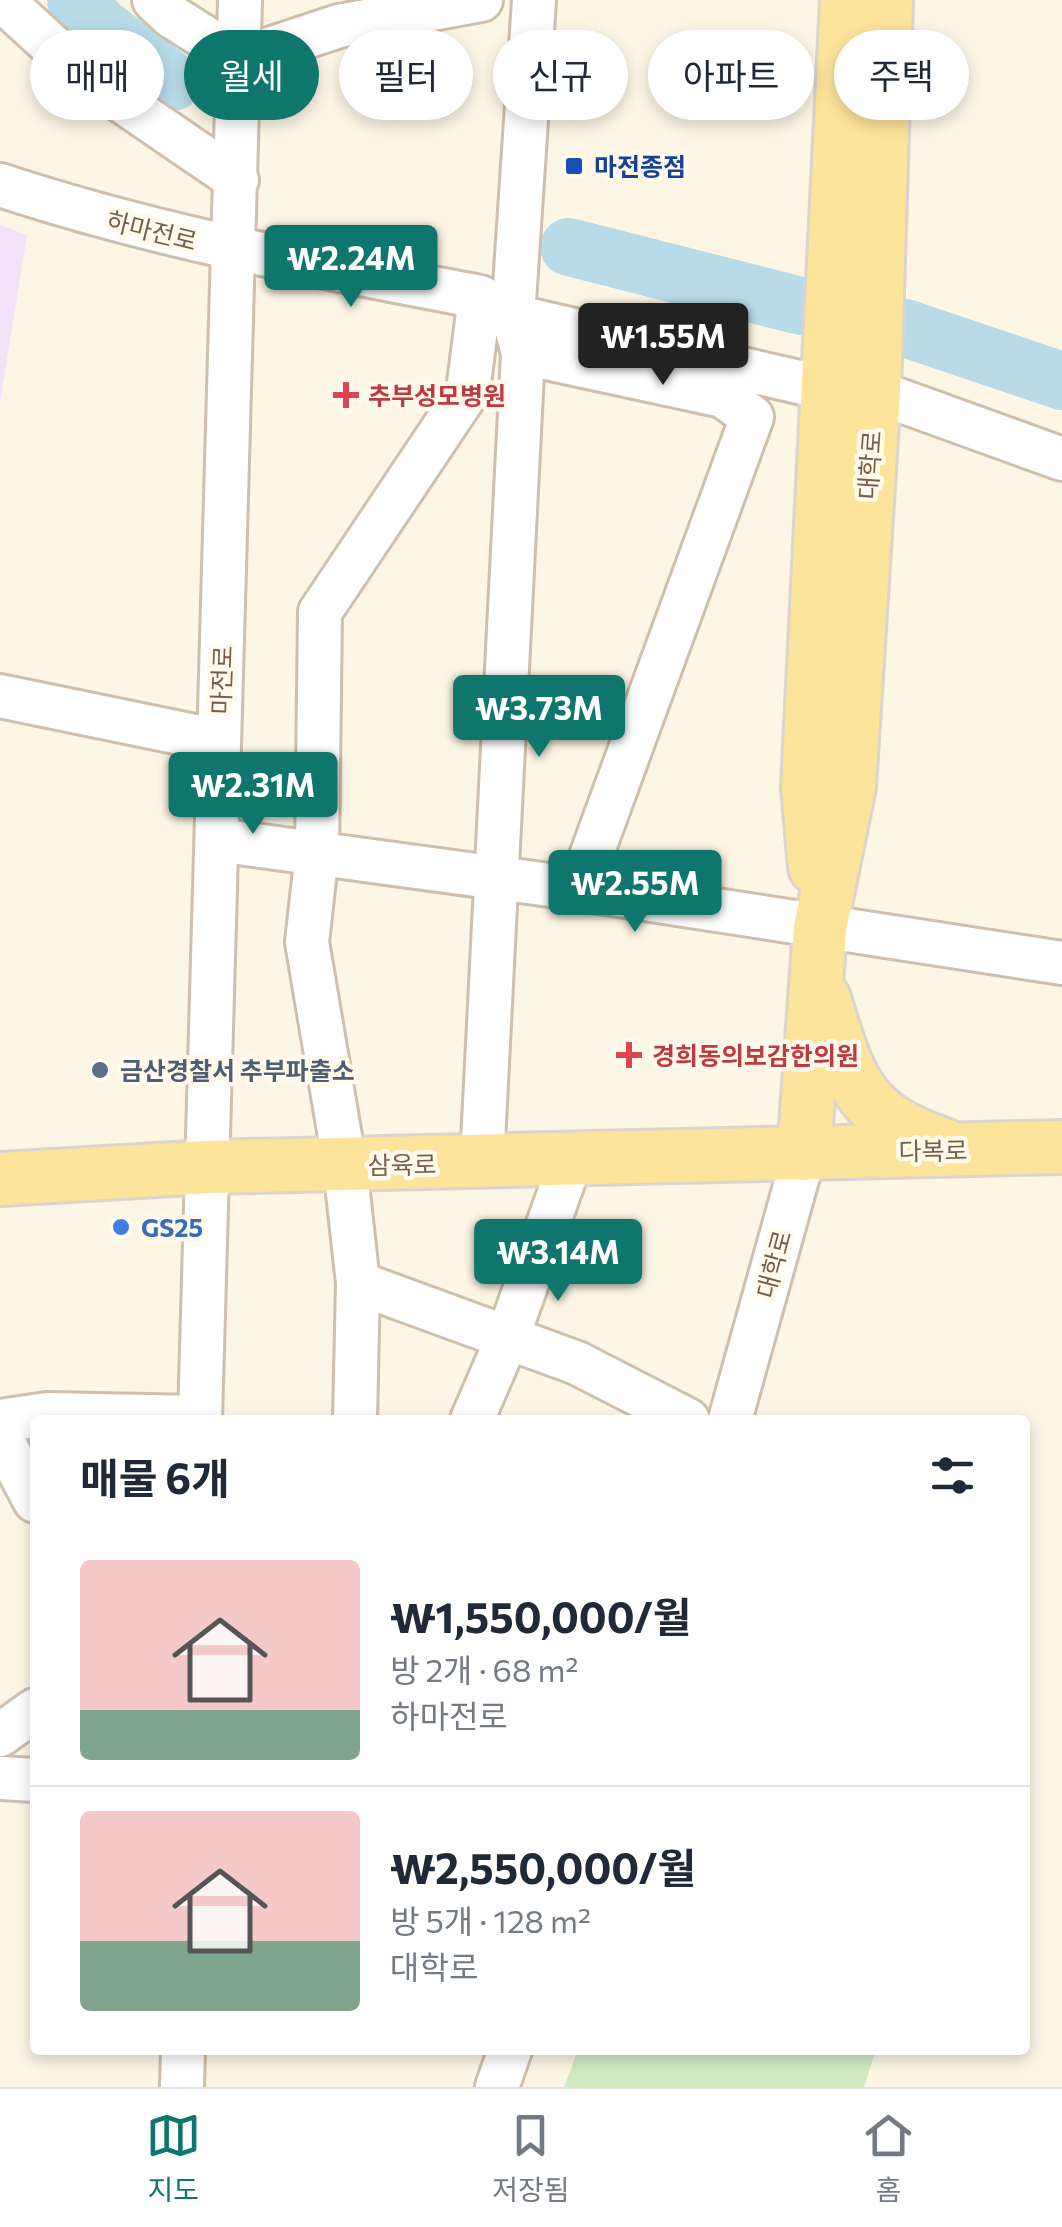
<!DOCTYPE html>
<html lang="ko">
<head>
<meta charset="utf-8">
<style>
	body { margin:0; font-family:Commissioner,"Noto Sans KR",sans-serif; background:#f2f2f3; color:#1f2937; height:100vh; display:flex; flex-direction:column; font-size:38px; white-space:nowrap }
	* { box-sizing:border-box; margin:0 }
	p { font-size:32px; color:#747a83 }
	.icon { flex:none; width:55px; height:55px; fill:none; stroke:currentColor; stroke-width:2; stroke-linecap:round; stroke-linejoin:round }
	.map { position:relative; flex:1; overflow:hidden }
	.side { position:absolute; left:30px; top:1415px; width:1000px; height:640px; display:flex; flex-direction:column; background:#fff; border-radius:10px; box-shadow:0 5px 15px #0003 }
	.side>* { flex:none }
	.banner { position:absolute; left:30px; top:30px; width:1002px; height:90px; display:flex; gap:20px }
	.price { position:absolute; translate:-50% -85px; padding:0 22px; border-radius:10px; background:#0f766e; color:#fff; font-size:32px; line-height:65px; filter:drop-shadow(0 2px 5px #0008) }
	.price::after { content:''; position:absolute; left:50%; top:60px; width:30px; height:22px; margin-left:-15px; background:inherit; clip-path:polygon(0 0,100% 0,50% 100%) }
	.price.current { background:#222; color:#fff }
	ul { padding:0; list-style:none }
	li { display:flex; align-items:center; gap:30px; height:250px; padding:0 50px }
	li+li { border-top:2px solid #e0e1e3 }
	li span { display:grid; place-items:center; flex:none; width:280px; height:200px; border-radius:10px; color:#555 }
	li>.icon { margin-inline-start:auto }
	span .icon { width:120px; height:120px; fill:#fffc; stroke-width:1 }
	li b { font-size:42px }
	h2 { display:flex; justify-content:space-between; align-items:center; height:120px; padding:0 50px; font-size:42px }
	.chip { padding:0 35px; border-radius:45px; background:#fff; box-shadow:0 5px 15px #0003; font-size:35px; line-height:90px }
	.chip.current { background:#0f766e; color:#fff }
	.dock { display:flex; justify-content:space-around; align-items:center; height:140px; border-top:2px solid #e0e1e3; background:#fff; font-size:28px; color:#747a83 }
	.dock a { display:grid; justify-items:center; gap:5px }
	.dock .current { color:#0f766e }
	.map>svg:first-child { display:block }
	.education { fill:#f3e1f9 }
	.green { fill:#ceebc2 }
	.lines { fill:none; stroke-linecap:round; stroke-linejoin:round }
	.river { stroke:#b8dbe7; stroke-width:58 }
	.minor-casing { stroke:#cfbfab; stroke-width:48 }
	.major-casing { stroke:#dbd5d0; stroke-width:58 }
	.minor { stroke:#fff; stroke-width:42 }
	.major { stroke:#fde49b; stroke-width:52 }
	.transit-dot { fill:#1a4fb4; stroke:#fffaeb; stroke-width:4 }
	.health-dot { fill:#e0444e; stroke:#fffaeb; stroke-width:4 }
	.service-dot { fill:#5c6f8a; stroke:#fffaeb; stroke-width:4 }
	.shop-dot { fill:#3f7fe0; stroke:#fffaeb; stroke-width:4 }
	.labels { text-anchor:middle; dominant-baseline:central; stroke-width:9; stroke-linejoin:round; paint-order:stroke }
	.transit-label { font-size:25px; font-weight:bold; fill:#164399; stroke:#fffaeb; text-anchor:start }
	.street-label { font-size:25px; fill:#765f49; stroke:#fffaeb }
	.health-label { font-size:25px; font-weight:bold; fill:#be3a42; stroke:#fffaeb; text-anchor:start }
	.service-label { font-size:25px; font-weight:bold; fill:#4e5e75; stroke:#fffaeb; text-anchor:start }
	.shop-label { font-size:25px; font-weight:bold; fill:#366cbe; stroke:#fffaeb; text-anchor:start }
</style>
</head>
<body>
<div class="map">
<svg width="1062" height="2087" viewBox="0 0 1062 2087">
	<rect width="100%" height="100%" fill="#fdf6e5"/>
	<path class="education" d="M 0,225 L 27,235 L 0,403 Z"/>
	<path class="green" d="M 578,2050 L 876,2050 L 864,2087 L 564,2087 Z"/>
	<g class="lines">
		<path class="river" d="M 76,0 L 100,26 L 173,82
			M 569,247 L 801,306
			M 905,328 L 1062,381"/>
		<g class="minor-casing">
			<path id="minor" d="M 2,0 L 85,76 L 237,180
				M 154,0 L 171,16 L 239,59 L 339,26 L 481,0
				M 0,185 C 157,237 317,266 480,297 L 513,316 L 829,389
				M 523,353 L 723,396 L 752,417 L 579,889
				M 874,391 L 1062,459
				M 0,696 L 219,741
				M 217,840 L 579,889 L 1062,963
				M 482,1162 L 523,353 L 513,316 L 534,0
				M 358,1283 L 577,1363 L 688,1420
				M 200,1420 L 240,0
				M 355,1420 L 358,1283 L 345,1166 L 307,942 L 317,853 L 320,612 L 468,391 L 480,297
				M 472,1420 L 507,1339 L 571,1160
				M 730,1420 L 804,1154
				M 0,1421 L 47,1414 L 200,1417
				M 0,1436 L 35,1501
				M 0,1735 L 35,1710
				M 0,1778 L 35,1780
				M 182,2087 L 183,2050
				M 497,2087 L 510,2050"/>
		</g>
		<g class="major-casing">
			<path id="major" d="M 815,867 L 808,787 L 847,0
				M 824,999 C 849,1080 858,1117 944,1145
				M 804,1154 L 820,928 L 849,787 L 874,391 L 886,0
				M 0,1179 L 208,1167 L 1062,1147"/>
		</g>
		<use href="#minor" class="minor"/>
		<use href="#major" class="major"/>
	</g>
	<rect class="transit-dot" x="564" y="156" width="20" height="20" rx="5"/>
	<g class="health-dot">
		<path d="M341 380h10v10h10v10h-10v10h-10v-10h-10v-10h10z"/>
		<path d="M624 1040h10v10h10v10h-10v10h-10v-10h-10v-10h10z"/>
	</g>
	<circle class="service-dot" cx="100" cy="1070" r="10"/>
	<circle class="shop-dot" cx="121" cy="1227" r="10"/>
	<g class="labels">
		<g class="transit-label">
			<text x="594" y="166">마전종점</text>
		</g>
		<g class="street-label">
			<text transform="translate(152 230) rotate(14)">하마전로</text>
			<text transform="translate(869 465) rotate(-86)">대학로</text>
			<text transform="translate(221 680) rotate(-88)">마전로</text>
			<text transform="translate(933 1150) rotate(-1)">다복로</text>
			<text transform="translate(402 1164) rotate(-1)">삼육로</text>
			<text transform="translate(773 1264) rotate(-75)">대학로</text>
		</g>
		<g class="health-label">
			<text x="368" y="395">추부성모병원</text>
			<text x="652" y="1055">경희동의보감한의원</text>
		</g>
		<g class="service-label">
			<text x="120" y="1070">금산경찰서 추부파출소</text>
		</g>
		<g class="shop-label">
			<text x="141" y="1227">GS25</text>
		</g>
	</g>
</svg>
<b class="price" style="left:351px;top:310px">₩2.24M</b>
<b class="price current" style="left:663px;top:388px">₩1.55M</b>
<b class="price" style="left:539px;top:760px">₩3.73M</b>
<b class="price" style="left:253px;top:837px">₩2.31M</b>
<b class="price" style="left:635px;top:935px">₩2.55M</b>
<b class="price" style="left:558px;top:1304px">₩3.14M</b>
<div class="banner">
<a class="chip">매매</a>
<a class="chip current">월세</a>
<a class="chip">필터</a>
<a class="chip">신규</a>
<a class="chip">아파트</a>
<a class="chip">주택</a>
</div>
<section class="side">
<h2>매물 6개<svg class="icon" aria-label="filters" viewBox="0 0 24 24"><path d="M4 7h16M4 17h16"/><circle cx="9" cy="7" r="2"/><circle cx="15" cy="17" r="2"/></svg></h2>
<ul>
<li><span style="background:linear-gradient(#f6c9c9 75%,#7fa58c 0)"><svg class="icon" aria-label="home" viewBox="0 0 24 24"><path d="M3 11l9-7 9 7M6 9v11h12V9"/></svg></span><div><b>₩1,550,000/월</b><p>방 2개 · 68 m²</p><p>하마전로</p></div></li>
<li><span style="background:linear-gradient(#f6c9c9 65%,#7fa58c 0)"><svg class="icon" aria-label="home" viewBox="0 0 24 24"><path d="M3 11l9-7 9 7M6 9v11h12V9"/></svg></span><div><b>₩2,550,000/월</b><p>방 5개 · 128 m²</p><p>대학로</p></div></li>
</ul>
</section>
</div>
<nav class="dock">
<a class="current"><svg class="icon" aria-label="map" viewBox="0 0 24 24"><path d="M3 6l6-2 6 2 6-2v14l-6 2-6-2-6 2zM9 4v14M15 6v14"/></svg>지도</a>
<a><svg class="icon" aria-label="saved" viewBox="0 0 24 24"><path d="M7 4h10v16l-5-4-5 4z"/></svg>저장됨</a>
<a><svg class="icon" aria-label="home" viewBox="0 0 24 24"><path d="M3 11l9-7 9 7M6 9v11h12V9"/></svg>홈</a>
</nav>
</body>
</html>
